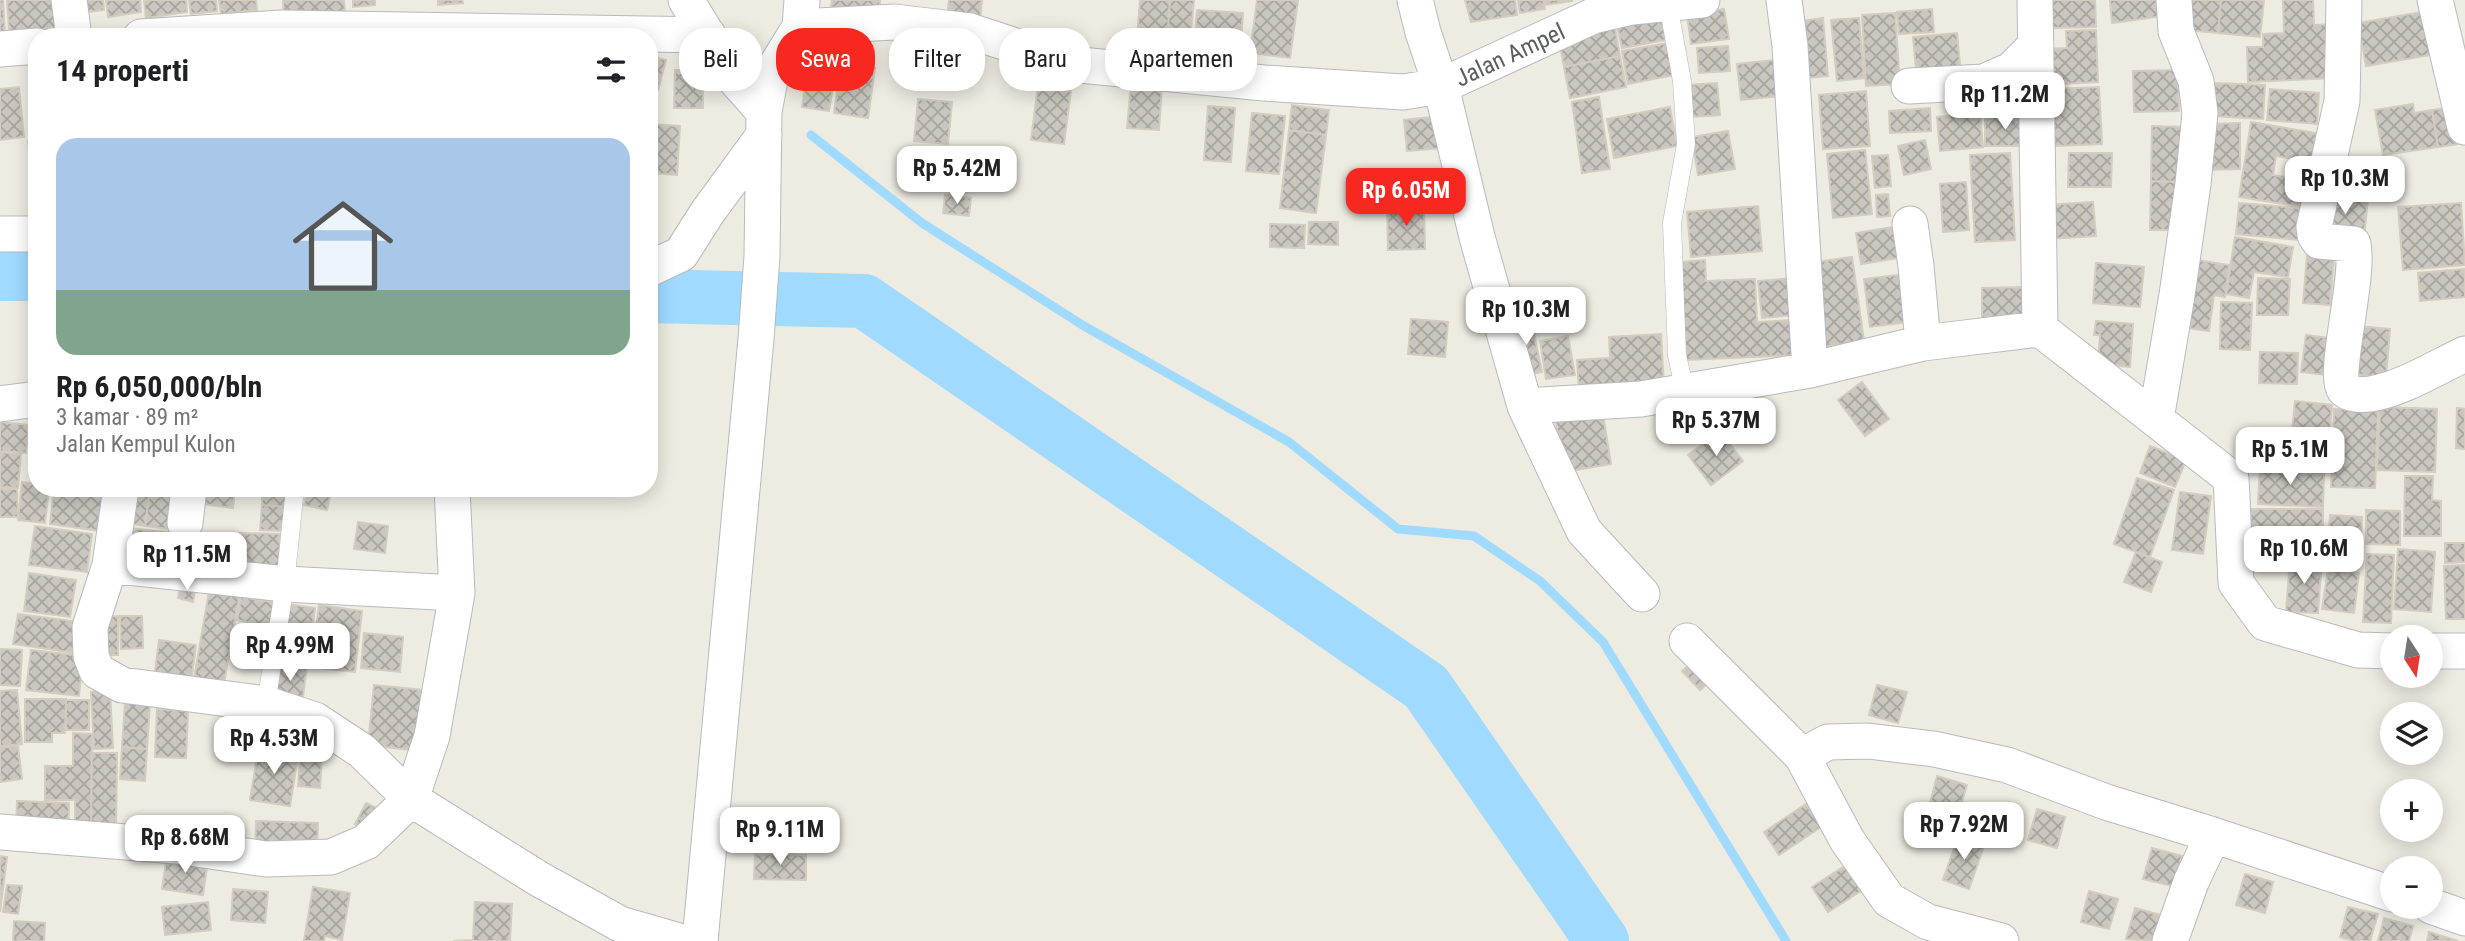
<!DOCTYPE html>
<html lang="id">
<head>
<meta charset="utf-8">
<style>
	body { margin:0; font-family:"Roboto Condensed",sans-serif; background:#f2f2f2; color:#202124; height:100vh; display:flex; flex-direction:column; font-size:26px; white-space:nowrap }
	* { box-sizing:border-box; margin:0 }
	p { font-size:23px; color:#757577 }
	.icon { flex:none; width:38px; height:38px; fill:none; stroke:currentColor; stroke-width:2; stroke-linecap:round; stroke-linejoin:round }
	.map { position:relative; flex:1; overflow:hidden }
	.details { position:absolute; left:28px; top:28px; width:630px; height:469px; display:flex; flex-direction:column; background:#fff; border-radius:28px; box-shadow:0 4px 18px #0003 }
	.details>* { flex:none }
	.top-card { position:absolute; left:679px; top:28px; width:665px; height:63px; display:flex; gap:14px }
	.needle { width:46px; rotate:168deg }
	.tools { position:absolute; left:2380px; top:625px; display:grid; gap:14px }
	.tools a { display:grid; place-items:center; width:63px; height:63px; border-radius:50%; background:#fff; box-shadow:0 4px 18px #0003; font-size:35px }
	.price { position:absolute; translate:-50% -60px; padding:0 16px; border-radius:14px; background:#fff; color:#222; font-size:23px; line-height:46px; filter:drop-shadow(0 2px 4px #0008) }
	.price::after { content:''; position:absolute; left:50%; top:42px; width:21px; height:16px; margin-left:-10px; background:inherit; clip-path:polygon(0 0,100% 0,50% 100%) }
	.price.active { background:#f62820; color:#fff }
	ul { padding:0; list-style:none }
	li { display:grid; align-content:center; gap:14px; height:371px; padding:0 28px }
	li span { display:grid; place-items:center; height:217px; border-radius:21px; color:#555 }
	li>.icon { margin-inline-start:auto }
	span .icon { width:126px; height:126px; fill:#fffc; stroke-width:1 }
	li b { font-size:30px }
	h2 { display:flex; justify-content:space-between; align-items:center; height:84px; padding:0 28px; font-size:30px }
	.chip { padding:0 24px; border-radius:28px; background:#fff; box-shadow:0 4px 18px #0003; font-size:24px; line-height:63px }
	.chip.active { background:#f62820; color:#fff }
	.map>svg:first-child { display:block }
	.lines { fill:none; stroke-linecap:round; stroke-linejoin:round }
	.stream { stroke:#a0daff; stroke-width:9 }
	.river { stroke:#a0daff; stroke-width:54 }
	.building { fill:url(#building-cross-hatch); stroke:#d3ccbf; stroke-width:2 }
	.lane-casing { stroke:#b7babf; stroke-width:19 }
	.street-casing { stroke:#b7babf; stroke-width:37 }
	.lane { stroke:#fff; stroke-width:18 }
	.street { stroke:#fff; stroke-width:35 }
	.labels { text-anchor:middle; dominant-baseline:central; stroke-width:7; stroke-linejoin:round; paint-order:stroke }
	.street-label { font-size:24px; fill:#5a5e63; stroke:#fff }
</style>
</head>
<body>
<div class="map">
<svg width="2465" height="941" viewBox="0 0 2465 941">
	<defs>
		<pattern id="building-cross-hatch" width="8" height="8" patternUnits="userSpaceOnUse" patternTransform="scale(1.75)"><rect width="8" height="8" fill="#cbc7c0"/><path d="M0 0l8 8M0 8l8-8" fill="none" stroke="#a8a5a0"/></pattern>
	</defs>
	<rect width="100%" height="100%" fill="#eeebe1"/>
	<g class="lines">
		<path class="stream" d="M 811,135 L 922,223 L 1084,326 L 1289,442 L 1398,529 L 1474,536 L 1540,581 L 1603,642 L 1786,941"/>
		<path class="river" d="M 0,274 L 37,274
			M 649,296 L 864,301 L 1426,687 L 1602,941"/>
	</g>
	<path class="building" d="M 0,0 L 3,0 L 5,33 L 0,33 Z
		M 7,0 L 62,0 L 64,28 L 9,31 Z
		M 72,0 L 103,0 L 104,10 L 73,14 Z
		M 106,0 L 140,0 L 141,12 L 108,17 Z
		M 144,0 L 186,0 L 187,12 L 146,18 Z
		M 189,0 L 216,0 L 217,11 L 191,14 Z
		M 219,0 L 256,0 L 257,10 L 221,14 Z
		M 283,0 L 344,0 L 345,14 L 284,19 Z
		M 353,0 L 375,0 L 375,5 L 353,7 Z
		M 438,0 L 462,0 L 463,3 L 438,5 Z
		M 832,0 L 880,0 L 879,12 L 831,7 Z
		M 949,0 L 982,0 L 980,20 L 947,17 Z
		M 1140,0 L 1170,0 L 1167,40 L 1137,38 Z
		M 1170,0 L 1194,0 L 1190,42 L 1167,40 Z
		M 1257,0 L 1298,0 L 1290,58 L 1250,53 Z
		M 1465,0 L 1515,0 L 1517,15 L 1471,22 Z
		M 1518,0 L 1543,0 L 1545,9 L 1520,13 Z
		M 1545,0 L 1572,0 L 1572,1 L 1545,5 Z
		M 2051,0 L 2095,0 L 2096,27 L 2052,28 Z
		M 2110,0 L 2161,0 L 2163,16 L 2112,23 Z
		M 2187,0 L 2221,0 L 2218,33 L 2184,30 Z
		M 2221,0 L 2264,0 L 2260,37 L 2218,33 Z
		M 2283,0 L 2313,0 L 2314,25 L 2338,24 L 2334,78 L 2248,82 L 2247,47 L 2263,47 L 2263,34 L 2284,33 Z
		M 1724,9 L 1729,39 L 1691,44 L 1687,15 Z
		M 1932,9 L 1934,32 L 1899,34 L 1897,12 Z
		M 1197,10 L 1243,13 L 1240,52 L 1194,48 Z
		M 2428,11 L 2436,54 L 2366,66 L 2358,23 Z
		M 1660,12 L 1666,40 L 1622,48 L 1616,21 Z
		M 1895,13 L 1900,84 L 1866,86 L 1862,15 Z
		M 1823,18 L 1828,76 L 1806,78 L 1802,21 Z
		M 1859,18 L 1864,78 L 1837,81 L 1831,20 Z
		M 1615,28 L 1620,56 L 1564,67 L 1559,40 Z
		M 2096,30 L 2098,82 L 2045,85 L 2044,49 L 2067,48 L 2066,31 Z
		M 1957,33 L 1961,74 L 1917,79 L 1913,37 Z
		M 1668,43 L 1674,75 L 1628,84 L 1622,51 Z
		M 844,45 L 862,47 L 859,66 L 875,68 L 868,118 L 834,113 Z
		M 1728,46 L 1730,71 L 1699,73 L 1697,48 Z
		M 810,53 L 838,57 L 829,111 L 802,107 Z
		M 649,56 L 666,60 L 658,90 L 649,88 Z
		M 1620,56 L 1626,87 L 1570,98 L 1564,67 Z
		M 1785,59 L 1789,95 L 1741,100 L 1737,64 Z
		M 675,70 L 703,70 L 703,108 L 674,108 Z
		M 2178,70 L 2179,111 L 2134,112 L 2133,71 Z
		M 1717,83 L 1720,115 L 1690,117 L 1688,85 Z
		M 2214,83 L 2265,85 L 2263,119 L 2213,116 Z
		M 1131,84 L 1162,86 L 1159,130 L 1127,128 Z
		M 1038,86 L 1071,91 L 1064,144 L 1031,140 Z
		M 19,87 L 24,137 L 0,140 L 0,89 Z
		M 2099,87 L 2102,144 L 2054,146 L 2052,89 Z
		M 2270,89 L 2319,93 L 2317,124 L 2267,120 Z
		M 1866,91 L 1870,146 L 1823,149 L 1819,95 Z
		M 1599,97 L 1610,169 L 1582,173 L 1572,102 Z
		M 918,99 L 952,102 L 948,144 L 914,141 Z
		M 2413,104 L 2414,113 L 2432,110 L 2438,147 L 2383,155 L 2375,110 Z
		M 1292,105 L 1329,110 L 1326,135 L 1289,130 Z
		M 1208,106 L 1235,108 L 1231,162 L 1204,160 Z
		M 2459,106 L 2465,143 L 2438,147 L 2432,110 Z
		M 1670,107 L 1677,146 L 1614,158 L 1607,119 Z
		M 1930,108 L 1931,131 L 1890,133 L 1889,111 Z
		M 1252,113 L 1285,116 L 1279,174 L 1246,171 Z
		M 1980,113 L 1983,147 L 1940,151 L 1937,117 Z
		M 1440,116 L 1443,148 L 1407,151 L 1404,120 Z
		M 1985,117 L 2024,117 L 2024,146 L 1985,146 Z
		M 2251,122 L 2316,133 L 2312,162 L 2276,156 L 2273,175 L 2312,182 L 2308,208 L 2239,197 Z
		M 2240,123 L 2240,169 L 2206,170 L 2206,124 Z
		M 649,124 L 680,126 L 677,175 L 649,173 Z
		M 2152,126 L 2186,127 L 2185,182 L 2151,181 Z
		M 1289,130 L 1326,135 L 1316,213 L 1280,208 Z
		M 1728,131 L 1735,169 L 1698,175 L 1692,137 Z
		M 1925,140 L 1931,169 L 1904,175 L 1898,146 Z
		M 37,141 L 37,168 L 33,169 L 28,142 Z
		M 1865,150 L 1872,214 L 1833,218 L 1827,154 Z
		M 2010,153 L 2015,240 L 1975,242 L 1970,155 Z
		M 2069,153 L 2112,153 L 2111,187 L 2068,187 Z
		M 1888,155 L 1891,186 L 1875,188 L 1872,156 Z
		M 2330,165 L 2371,169 L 2368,199 L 2326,194 Z
		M 2151,181 L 2185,182 L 2184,230 L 2150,230 Z
		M 1966,182 L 1969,230 L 1943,232 L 1940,184 Z
		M 1888,194 L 1890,216 L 1877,217 L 1876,195 Z
		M 2326,194 L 2368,199 L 2364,237 L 2322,232 Z
		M 945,195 L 971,198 L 969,216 L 943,213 Z
		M 2093,202 L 2096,236 L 2048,239 L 2046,205 Z
		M 2239,203 L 2311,209 L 2308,241 L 2236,234 Z
		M 2461,203 L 2465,265 L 2403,270 L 2398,207 Z
		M 1758,206 L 1762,251 L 1691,257 L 1687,212 Z
		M 1424,207 L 1425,249 L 1388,250 L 1387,208 Z
		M 1309,222 L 1338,222 L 1338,245 L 1308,244 Z
		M 1270,224 L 1305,225 L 1304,248 L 1270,247 Z
		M 1900,226 L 1905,257 L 1861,264 L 1856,233 Z
		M 2235,237 L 2293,247 L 2288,277 L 2254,272 L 2249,298 L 2226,294 Z
		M 2307,256 L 2334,258 L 2330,305 L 2303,303 Z
		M 1852,257 L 1864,341 L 1820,347 L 1809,263 Z
		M 2184,258 L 2229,265 L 2225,297 L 2214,295 L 2209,331 L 2174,326 Z
		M 1705,260 L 1706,281 L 1755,279 L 1757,322 L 1792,320 L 1794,355 L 1686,360 L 1680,262 Z
		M 2096,263 L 2144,267 L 2140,307 L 2093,303 Z
		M 2465,269 L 2465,297 L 2420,301 L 2418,273 Z
		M 1904,274 L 1910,322 L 1870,327 L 1864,279 Z
		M 1794,278 L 1796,315 L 1762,318 L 1758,281 Z
		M 2258,278 L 2290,279 L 2288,315 L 2257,315 Z
		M 2027,287 L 2028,320 L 1982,320 L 1982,288 Z
		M 2221,302 L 2252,303 L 2250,350 L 2220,349 Z
		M 1411,319 L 1448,322 L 1445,357 L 1408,354 Z
		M 1531,319 L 1542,372 L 1521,376 L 1509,323 Z
		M 2096,321 L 2133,324 L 2130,367 L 2098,364 L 2100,335 L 2094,335 Z
		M 2357,326 L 2390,329 L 2386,377 L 2352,374 Z
		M 1661,334 L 1664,387 L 1579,392 L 1577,360 L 1610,358 L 1609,337 Z
		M 2306,335 L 2338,339 L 2333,376 L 2301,372 Z
		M 1568,336 L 1575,375 L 1546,379 L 1540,341 Z
		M 2260,352 L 2298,353 L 2297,384 L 2259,383 Z
		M 1862,382 L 1889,419 L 1865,436 L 1838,400 Z
		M 2295,401 L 2332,405 L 2328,453 L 2290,450 Z
		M 2380,407 L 2437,409 L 2435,472 L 2377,470 Z
		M 2457,408 L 2465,409 L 2465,449 L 2456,448 Z
		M 1602,409 L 1611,464 L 1564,472 L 1555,416 Z
		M 2334,409 L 2378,411 L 2375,488 L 2331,487 Z
		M 0,422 L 29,425 L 26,453 L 0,451 Z
		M 1720,431 L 1743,461 L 1711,485 L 1688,455 Z
		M 2150,446 L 2186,460 L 2175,487 L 2140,473 Z
		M 0,452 L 21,454 L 18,488 L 0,487 Z
		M 2260,464 L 2295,466 L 2295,473 L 2324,474 L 2323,507 L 2258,504 Z
		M 2405,476 L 2433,476 L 2432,500 L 2441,501 L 2441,536 L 2404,536 Z
		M 2137,478 L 2174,490 L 2150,557 L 2114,544 Z
		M 22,482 L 37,484 L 37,488 L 49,488 L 45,523 L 18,520 Z
		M 54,488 L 113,490 L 107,532 L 50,524 Z
		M 125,488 L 150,488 L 145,526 L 120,523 Z
		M 150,488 L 181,493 L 176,530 L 145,526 Z
		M 197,488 L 235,488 L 233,508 L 195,503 Z
		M 262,488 L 287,488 L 287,507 L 262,505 Z
		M 308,488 L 332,488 L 327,510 L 304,505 Z
		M 0,489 L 17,489 L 18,517 L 0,517 Z
		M 2180,492 L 2211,496 L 2203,554 L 2172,550 Z
		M 262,505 L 287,507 L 285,531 L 260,530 Z
		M 2251,509 L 2323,509 L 2323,554 L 2295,555 L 2295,536 L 2251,536 Z
		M 2366,510 L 2400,511 L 2400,545 L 2366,544 Z
		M 2330,515 L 2362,517 L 2361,546 L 2328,544 Z
		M 358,522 L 388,526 L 385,553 L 354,549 Z
		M 35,526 L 92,534 L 87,572 L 29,565 Z
		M 120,527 L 147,530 L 143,560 L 116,557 Z
		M 147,530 L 176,533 L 173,564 L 143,560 Z
		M 240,533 L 280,534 L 279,569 L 240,569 Z
		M 2445,543 L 2465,543 L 2465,562 L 2445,563 Z
		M 2398,549 L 2435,552 L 2431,612 L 2394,609 Z
		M 2136,552 L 2162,562 L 2151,592 L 2124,582 Z
		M 2367,554 L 2394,555 L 2391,623 L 2363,622 Z
		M 2337,556 L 2359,559 L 2358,569 L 2336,567 Z
		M 2290,558 L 2322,560 L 2318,613 L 2286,612 Z
		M 2465,565 L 2465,619 L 2446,619 L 2444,566 Z
		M 2328,569 L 2359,573 L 2354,613 L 2322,609 Z
		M 29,573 L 76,580 L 70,617 L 24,611 Z
		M 181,583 L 196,586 L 193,602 L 178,598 Z
		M 210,586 L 240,592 L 222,695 L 192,690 Z
		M 241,597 L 279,603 L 271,647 L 254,644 L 257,624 L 237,620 Z
		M 287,604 L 315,608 L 307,665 L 279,661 Z
		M 319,605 L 362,611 L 355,672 L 311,667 Z
		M 18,614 L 88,623 L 83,654 L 13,644 Z
		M 118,616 L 118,655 L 95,655 L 95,617 Z
		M 120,616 L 142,616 L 143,648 L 121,649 Z
		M 364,633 L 403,637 L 400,672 L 361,668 Z
		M 159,640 L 196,645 L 190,690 L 153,686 Z
		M 0,649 L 22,650 L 20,686 L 0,685 Z
		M 31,650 L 83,656 L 79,696 L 26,690 Z
		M 1700,656 L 1717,675 L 1700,690 L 1682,671 Z
		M 279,661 L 307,665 L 302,705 L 274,701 Z
		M 374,685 L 424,690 L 418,751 L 368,745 Z
		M 1877,685 L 1907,692 L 1898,723 L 1869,715 Z
		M 17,690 L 22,744 L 0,746 L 0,691 Z
		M 110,691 L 113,748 L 94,749 L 91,692 Z
		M 25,699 L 66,699 L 65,733 L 52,733 L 52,742 L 25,742 Z
		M 66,700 L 89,700 L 89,730 L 66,730 Z
		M 125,702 L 150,704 L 147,749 L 122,747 Z
		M 157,709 L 188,711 L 186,758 L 155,757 Z
		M 73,733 L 92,734 L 91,831 L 75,831 L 75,800 L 45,800 L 45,766 L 73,766 Z
		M 259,745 L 299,751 L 290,806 L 250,800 Z
		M 18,746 L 22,779 L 0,782 L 0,748 Z
		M 122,747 L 147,749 L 145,781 L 120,779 Z
		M 92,753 L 117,753 L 116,831 L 91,831 Z
		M 300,757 L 322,758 L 320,788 L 298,786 Z
		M 1937,776 L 1967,785 L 1958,815 L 1929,807 Z
		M 17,801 L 69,803 L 68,832 L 16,830 Z
		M 366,803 L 383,811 L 372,833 L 355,824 Z
		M 1806,804 L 1821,827 L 1779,855 L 1764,832 Z
		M 2037,809 L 2065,817 L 2057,848 L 2028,840 Z
		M 256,821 L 318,823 L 317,849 L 255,846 Z
		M 1959,834 L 1985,843 L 1969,889 L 1943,880 Z
		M 2152,848 L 2182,856 L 2173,886 L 2143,879 Z
		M 755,854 L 806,855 L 806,880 L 754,879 Z
		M 167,855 L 208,860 L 203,895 L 162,889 Z
		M 0,856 L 7,857 L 0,912 Z
		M 1848,864 L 1864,889 L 1828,912 L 1812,887 Z
		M 2245,874 L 2273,882 L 2265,913 L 2236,905 Z
		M 7,885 L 22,886 L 18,914 L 3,912 Z
		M 313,887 L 350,893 L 342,940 L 325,936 L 324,941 L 304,941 Z
		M 233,889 L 268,892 L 265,923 L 231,920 Z
		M 2089,891 L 2118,899 L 2109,929 L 2081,922 Z
		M 208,902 L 211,930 L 165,935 L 162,907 Z
		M 475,902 L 512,904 L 510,941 L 453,941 L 473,940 Z
		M 2348,907 L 2378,914 L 2370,941 L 2353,941 L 2340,937 Z
		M 2135,908 L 2164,916 L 2157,941 L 2126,939 Z
		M 2384,918 L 2413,926 L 2409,941 L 2378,941 Z
		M 14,921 L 45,923 L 44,941 L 13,941 Z
		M 2429,932 L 2458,941 L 2427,941 Z"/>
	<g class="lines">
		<g class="lane-casing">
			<path id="lane" d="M 1668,4 L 1682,81 L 1686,144 L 1672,223 L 1677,355 L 1685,392
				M 266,704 L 285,584 L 295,488"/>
		</g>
		<g class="street-casing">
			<path id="street" d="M 69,0 L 74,37
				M 686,0 L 733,77 L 764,112
				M 1415,0 L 1423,32 L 1441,86 L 1477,237 L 1525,406 L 1641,399 L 1810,370 L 1923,343 L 2040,329 L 2231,478 L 2236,583 L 2265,623 L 2358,650 L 2392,651
				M 1784,0 L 1790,46 L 1810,370
				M 2035,0 L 2040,329
				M 2344,0 L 2342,101 L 2314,227 L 2315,235 L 2319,241 L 2353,244 C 2360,276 2333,372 2344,389 C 2349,395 2363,395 2370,394 C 2400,390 2437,367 2465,354
				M 2435,0 L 2465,127
				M 800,27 L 894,22 L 970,31 L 1070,64 L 1264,83 L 1403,92 L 1441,86 L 1593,16 L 1632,7 L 1702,0
				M 141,37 L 282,28 L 708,35
				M 0,49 L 37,46
				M 1909,86 L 1984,82 L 2011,70 L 2036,45
				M 1910,224 L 1916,266 L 1923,343
				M 0,234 L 37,234
				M 649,269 L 681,254 L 707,213 L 764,135
				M 0,404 L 37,399
				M 1525,406 L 1584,531 L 1642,594
				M 2156,419 L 2177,295 L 2193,184 L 2200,113 L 2196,81 L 2176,31 L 2174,0
				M 121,488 L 110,565 L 90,627 L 91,656 L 97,671 L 122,685 L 266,704 L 315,720 L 362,751 L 411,799 L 539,879 L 620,924 L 679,941
				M 185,523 L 189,488
				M 110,565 L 285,584 L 457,593
				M 1687,641 L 1802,756 L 1828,742 L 1868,741 L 1934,749 L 2007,765 L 2106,802 L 2213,835 L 2191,882 L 2170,941
				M 2431,651 L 2465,651
				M 1802,756 L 1847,840 L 1889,900 L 1928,922 L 2001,941
				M 0,832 L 176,846 L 266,859 L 331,857 L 366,842 L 411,799 L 432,736 L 457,593 L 452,488
				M 2213,835 L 2392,894
				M 2431,906 L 2465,918
				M 700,941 L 756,339 L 762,256 L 764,112 L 771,74 L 800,27 L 802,0"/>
		</g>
		<use href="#lane" class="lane"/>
		<use href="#street" class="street"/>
	</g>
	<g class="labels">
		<g class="street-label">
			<text transform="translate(1510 55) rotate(-25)">Jalan Ampel</text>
		</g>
	</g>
</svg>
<div class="tools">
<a><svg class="needle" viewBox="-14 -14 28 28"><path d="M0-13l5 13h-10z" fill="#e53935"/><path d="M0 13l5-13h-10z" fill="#757577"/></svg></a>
<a><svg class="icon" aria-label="layers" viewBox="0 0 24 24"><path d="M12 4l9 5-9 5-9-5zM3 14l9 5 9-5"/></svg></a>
<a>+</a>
<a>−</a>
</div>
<b class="price" style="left:2005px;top:132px">Rp 11.2M</b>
<b class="price" style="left:957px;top:206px">Rp 5.42M</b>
<b class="price" style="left:2345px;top:216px">Rp 10.3M</b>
<b class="price active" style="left:1406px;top:228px">Rp 6.05M</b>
<b class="price" style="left:1526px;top:347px">Rp 10.3M</b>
<b class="price" style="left:1716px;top:458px">Rp 5.37M</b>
<b class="price" style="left:2290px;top:487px">Rp 5.1M</b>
<b class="price" style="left:2304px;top:586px">Rp 10.6M</b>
<b class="price" style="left:187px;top:592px">Rp 11.5M</b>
<b class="price" style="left:290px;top:683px">Rp 4.99M</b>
<b class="price" style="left:274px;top:776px">Rp 4.53M</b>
<b class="price" style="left:1964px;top:862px">Rp 7.92M</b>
<b class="price" style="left:780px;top:867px">Rp 9.11M</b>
<b class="price" style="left:185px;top:875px">Rp 8.68M</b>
<div class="top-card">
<a class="chip">Beli</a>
<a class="chip active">Sewa</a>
<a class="chip">Filter</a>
<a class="chip">Baru</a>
<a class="chip">Apartemen</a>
</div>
<section class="details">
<h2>14 properti<svg class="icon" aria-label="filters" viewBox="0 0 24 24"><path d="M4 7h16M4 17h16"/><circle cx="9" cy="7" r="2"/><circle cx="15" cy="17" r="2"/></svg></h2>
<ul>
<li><span style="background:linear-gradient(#a9c7e8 70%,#7fa58c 0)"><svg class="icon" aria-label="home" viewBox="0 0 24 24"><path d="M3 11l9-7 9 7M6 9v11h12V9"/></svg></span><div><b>Rp 6,050,000/bln</b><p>3 kamar · 89 m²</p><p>Jalan Kempul Kulon</p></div></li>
</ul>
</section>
</div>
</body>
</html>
